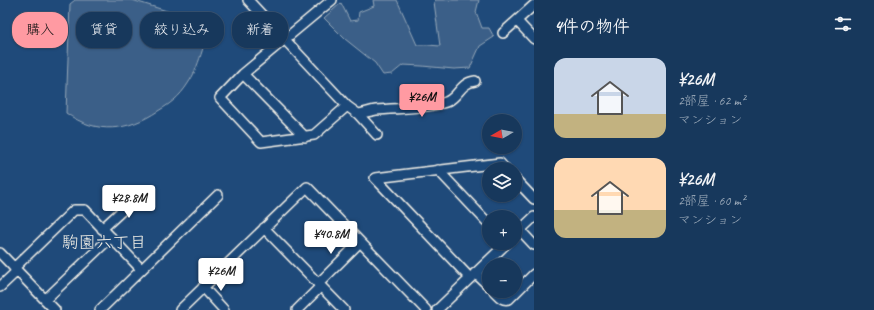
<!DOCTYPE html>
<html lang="ja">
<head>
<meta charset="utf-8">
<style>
	body { margin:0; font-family:Caveat,"Klee One",sans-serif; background:#203f62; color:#f1f3f6; height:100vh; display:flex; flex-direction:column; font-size:15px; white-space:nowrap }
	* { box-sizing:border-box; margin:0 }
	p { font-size:13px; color:#9eacbb }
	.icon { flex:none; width:22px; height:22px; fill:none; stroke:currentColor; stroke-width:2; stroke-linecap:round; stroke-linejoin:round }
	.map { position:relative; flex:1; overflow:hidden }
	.sheet { display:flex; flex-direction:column; background:#17385c; width:340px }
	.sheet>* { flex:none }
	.top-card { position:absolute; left:12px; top:12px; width:380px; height:36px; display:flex; gap:8px }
	.needle { width:26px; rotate:261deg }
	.controls { position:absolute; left:482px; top:114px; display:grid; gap:8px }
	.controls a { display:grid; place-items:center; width:40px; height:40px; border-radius:50%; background:#17385c; box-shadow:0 1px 3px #0004,0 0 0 1px #365272; font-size:20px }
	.price { position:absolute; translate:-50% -34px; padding:0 9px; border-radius:4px; background:#fff; color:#222; font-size:13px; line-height:26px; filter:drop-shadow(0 1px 2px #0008) }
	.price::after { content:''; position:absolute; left:50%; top:24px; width:12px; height:9px; margin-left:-6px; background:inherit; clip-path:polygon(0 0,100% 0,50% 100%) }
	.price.selected { background:#ff9aa2; color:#111 }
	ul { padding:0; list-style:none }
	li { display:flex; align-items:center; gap:12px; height:100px; padding:0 20px }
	li span { display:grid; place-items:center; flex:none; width:112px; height:80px; border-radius:12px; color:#555 }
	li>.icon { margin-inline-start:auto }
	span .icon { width:48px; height:48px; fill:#fffc; stroke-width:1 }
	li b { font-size:17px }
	h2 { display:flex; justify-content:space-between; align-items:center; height:48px; padding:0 20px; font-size:17px }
	.pill { padding:0 14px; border-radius:16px; background:#17385c; box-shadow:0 1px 3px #0004,0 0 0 1px #365272; font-size:14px; line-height:36px }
	.pill.selected { background:#ff9aa2; color:#111 }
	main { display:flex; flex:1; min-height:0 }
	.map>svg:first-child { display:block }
	.green { fill:#3a5f88; stroke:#97a8b8 }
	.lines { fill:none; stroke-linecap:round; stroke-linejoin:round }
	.minor-casing { stroke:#f4f1e8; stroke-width:12 }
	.minor { stroke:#1f4a7a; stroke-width:9 }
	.labels { text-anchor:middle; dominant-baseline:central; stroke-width:3; stroke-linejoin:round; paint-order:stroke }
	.neighbourhood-label { font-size:17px; fill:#f4f1e8; stroke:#1f4a7a }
</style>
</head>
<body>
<main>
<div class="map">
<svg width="534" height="310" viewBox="0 0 534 310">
	<rect width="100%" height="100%" fill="#1f4a7a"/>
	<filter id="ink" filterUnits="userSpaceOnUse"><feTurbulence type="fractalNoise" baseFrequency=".025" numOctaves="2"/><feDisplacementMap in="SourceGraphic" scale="8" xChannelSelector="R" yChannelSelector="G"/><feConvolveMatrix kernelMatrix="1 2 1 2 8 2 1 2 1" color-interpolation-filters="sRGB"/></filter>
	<g filter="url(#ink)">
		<path class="green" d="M 75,0 L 132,0 L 205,23 C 204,31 204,40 203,48 C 201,55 196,70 192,77 C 182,94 175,101 158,111 C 128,131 97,135 66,113 L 70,4 Z
			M 373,0 L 397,0 L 417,45 L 428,45 L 440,46 L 434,2 L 436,0 L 479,0 L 476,12 L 482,28 L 489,28 L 494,37 L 480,46 L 470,68 L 454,69 L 422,66 L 403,65 L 392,74 L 383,75 L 375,63 L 345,39 L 324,18 L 341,3 L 350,21 L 358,20 L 359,12 L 374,6 Z"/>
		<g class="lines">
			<g class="minor-casing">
				<path id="minor" d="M 248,0 L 347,106 L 358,114 L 377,135
					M 332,0 L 243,74 L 220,98 L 261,142 L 314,135 L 347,106
					M 517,21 L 534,39
					M 503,33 L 534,5
					M 243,74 L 305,137
					M 358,114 C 364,113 370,111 376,110 C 397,108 418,109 439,104 C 442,103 445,103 448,101 C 459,96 460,83 475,81
					M 438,170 L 489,224
					M 375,178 L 470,278
					M 375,178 L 500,163 L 505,169
					M 515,179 L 534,199
					M 264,228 L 344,310
					M 102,229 L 141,193
					M 520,230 L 534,245
					M 515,235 L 534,217
					M 0,253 L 55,310
					M 14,268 L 74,210 L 85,210 L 141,269
					M 475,273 L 489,286
					M 318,284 L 360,242
					M 0,287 L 17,271
					M 203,287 L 224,310
					M 494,291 C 499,296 502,301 509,299 L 534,274
					M 45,300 L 111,237
					M 100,310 L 218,195
					M 180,310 L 307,187 L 426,310
					M 297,310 L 321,286
					M 437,310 L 507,243"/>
			</g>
			<use href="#minor" class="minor"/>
		</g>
	</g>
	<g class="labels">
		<g class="neighbourhood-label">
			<text x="104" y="242">駒園六丁目</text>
		</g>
	</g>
</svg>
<div class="controls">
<a><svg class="needle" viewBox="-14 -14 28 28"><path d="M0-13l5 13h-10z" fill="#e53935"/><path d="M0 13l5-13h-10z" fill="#9eacbb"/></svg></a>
<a><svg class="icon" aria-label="layers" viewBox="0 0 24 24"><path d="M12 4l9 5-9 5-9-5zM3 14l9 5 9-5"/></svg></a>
<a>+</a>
<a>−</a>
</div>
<b class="price selected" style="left:422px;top:118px">¥26M</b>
<b class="price" style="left:129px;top:219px">¥28.8M</b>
<b class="price" style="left:331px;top:255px">¥40.8M</b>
<b class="price" style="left:221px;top:292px">¥26M</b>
<div class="top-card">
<a class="pill selected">購入</a>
<a class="pill">賃貸</a>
<a class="pill">絞り込み</a>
<a class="pill">新着</a>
</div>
</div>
<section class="sheet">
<h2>4件の物件<svg class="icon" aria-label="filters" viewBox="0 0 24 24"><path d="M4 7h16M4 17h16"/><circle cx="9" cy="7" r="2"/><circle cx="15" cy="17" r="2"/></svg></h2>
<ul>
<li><span style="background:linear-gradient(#c9d6e8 70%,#c2b280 0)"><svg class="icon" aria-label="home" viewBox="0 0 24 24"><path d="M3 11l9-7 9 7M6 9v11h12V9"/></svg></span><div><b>¥26M</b><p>2部屋 · 62 m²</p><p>マンション</p></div></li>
<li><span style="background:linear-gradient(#ffd9b3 65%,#c2b280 0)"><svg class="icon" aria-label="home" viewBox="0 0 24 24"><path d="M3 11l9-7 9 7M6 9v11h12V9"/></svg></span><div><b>¥26M</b><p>2部屋 · 60 m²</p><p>マンション</p></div></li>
</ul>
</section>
</main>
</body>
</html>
